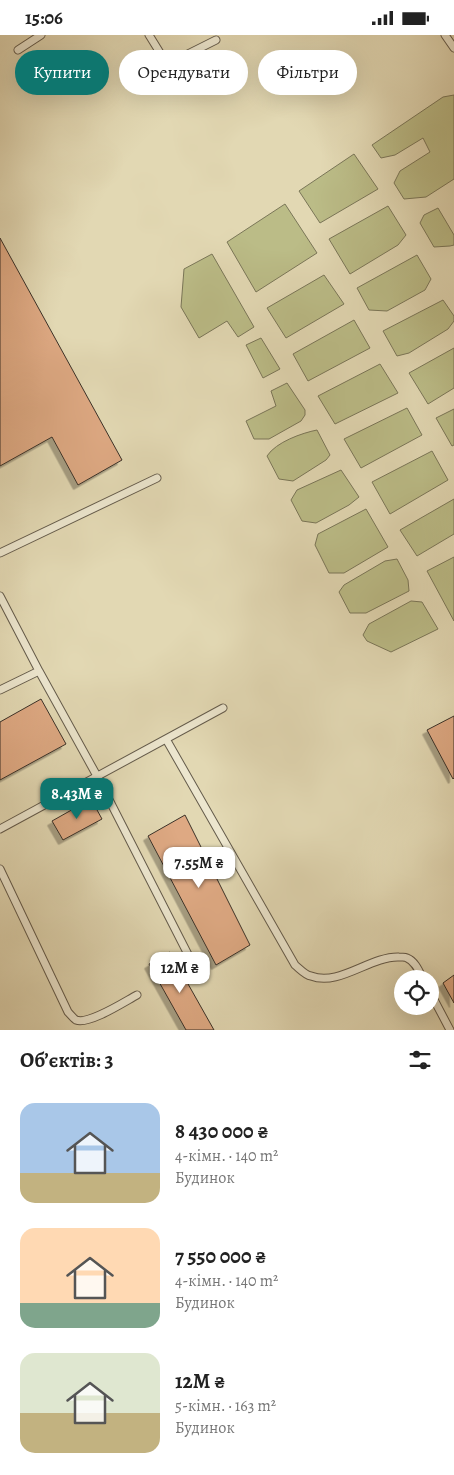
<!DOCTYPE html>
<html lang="uk">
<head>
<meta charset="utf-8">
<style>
	body { margin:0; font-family:Alegreya,serif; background:#f2f2f2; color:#222; height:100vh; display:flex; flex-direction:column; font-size:19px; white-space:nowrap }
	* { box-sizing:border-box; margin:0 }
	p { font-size:16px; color:#767676 }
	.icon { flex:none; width:28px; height:28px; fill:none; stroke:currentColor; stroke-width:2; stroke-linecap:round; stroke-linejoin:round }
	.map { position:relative; height:995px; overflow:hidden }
	.sheet { display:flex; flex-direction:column; background:#fff; flex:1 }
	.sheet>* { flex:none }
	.guide { position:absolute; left:15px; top:15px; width:425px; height:45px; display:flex; gap:10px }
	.controls { position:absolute; left:394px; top:935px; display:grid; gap:10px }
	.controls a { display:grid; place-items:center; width:45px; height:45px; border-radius:50%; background:#fff; box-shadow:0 5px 20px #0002; font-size:25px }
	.price { position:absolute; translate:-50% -42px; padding:0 11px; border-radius:10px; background:#fff; color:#222; font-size:16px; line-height:32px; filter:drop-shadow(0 1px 2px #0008) }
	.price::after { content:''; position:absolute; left:50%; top:30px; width:15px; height:11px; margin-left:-8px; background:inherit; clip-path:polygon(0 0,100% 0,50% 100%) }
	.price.on { background:#0f766e; color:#fff }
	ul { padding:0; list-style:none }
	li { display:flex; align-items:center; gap:15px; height:125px; padding:0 20px }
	li span { display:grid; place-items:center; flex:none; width:140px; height:100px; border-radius:15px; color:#555 }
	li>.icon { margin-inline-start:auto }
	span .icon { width:60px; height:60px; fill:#fffc; stroke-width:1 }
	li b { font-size:21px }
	h2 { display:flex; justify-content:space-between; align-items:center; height:60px; padding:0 20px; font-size:21px }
	.pill { padding:0 18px; border-radius:22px; background:#fff; box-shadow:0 5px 20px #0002; font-size:18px; line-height:45px }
	.pill.on { background:#0f766e; color:#fff }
	.status { display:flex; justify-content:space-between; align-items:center; height:35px; padding:0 25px; background:#fff; direction:ltr }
	.status svg { height:14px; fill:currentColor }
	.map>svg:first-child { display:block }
	.green { fill:#bbbc87; stroke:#7a7658 }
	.building { fill:#dea983; stroke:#3a3128; filter:url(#shadow) }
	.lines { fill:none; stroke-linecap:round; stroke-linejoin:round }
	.service-casing { stroke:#645b4b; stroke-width:9 }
	.service { stroke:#ece6ce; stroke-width:7 }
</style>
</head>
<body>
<div class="status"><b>15:06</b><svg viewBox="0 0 49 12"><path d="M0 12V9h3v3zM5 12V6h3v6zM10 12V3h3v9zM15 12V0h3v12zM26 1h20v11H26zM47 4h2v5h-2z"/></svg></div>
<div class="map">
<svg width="454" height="995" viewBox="0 0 454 995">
	<defs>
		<filter id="shadow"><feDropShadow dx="-4.5" dy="4.5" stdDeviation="0" flood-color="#0004"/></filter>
	</defs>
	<rect width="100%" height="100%" fill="#e2d8b3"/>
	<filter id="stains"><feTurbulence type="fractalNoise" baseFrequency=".004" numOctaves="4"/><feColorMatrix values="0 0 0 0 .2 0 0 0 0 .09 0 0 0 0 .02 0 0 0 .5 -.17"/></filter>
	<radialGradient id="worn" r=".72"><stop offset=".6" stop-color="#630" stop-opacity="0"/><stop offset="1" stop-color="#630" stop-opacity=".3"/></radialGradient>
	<path class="green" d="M 454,60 L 454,144 L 426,162 L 404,164 L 394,148 L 400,136 L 430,117 L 423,103 L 395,120 L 381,123 L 372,110 L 443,62 Z
		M 354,119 L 378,154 L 320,188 L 299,156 Z
		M 285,169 L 317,218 L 256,257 L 227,207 Z
		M 388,171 L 406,200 L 398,210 L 350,239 L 329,204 Z
		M 438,173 L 454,200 L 454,210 L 450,211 L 434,212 L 420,188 L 424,180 Z
		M 212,219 L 254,292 L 238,302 L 227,286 L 199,303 L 181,272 L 184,234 Z
		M 417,220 L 431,244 L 425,255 L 387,276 L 369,275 L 357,253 Z
		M 324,240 L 344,269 L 286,303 L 267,273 Z
		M 443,265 L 454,281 L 454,286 L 448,294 L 409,318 L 397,321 L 383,296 Z
		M 354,285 L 370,313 L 308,346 L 293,319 Z
		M 261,303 L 280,334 L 263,343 L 246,310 Z
		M 454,313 L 454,353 L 428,369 L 409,338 Z
		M 380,329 L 398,358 L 335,389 L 318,361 Z
		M 287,348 L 305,375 L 305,380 L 301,386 L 269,404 L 254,404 L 246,386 L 276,371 L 271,356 Z
		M 407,373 L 422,400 L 361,433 L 344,404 Z
		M 454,374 L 454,410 L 452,411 L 436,383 Z
		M 317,395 L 330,420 L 326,425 L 293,446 L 279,444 L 267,421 C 276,407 302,398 317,395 Z
		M 432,416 L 448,445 L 390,479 L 372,447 Z
		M 341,435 L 359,462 L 349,470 L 316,488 L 302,486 L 291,465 L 297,455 Z
		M 454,464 L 454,499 L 417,521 L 400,495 Z
		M 366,474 L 388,512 L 344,538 L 329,538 L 315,510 L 318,499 Z
		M 454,522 L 454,586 L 427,536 Z
		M 397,524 L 408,545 L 409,556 L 366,578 L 350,578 L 339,557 L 344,550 L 385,526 Z
		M 411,566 L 422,567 L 438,594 L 391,617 L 367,606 L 363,600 L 369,589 Z"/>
	<path class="building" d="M 0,203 L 122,425 L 78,450 L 52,402 L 0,431 Z
		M 41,664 L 66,709 L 0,745 L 0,687 Z
		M 454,681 L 454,743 L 453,744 L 427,695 Z
		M 91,764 L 102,784 L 63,805 L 52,786 Z
		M 185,780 L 250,910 L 216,930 L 148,801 Z
		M 170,917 L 214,995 L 186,995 L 149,929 Z
		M 454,940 L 454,968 L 443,948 Z"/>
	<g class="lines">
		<g class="service-casing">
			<path id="service" d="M 149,0 L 162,21 L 173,24 L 184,21 L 216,5
				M 445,0 L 454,13
				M 18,15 L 41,0
				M 0,518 L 157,443
				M 0,561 L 39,636 L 0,655
				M 39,636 L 97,741 L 198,939
				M 166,704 L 295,930 C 300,934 305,940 311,941 C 339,952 370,921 399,922 C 400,922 406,922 407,923 C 415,926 419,936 423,944
				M 0,794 L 223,673
				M 0,834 L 68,977 C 70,979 73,983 76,985 C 89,990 124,967 137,960
				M 430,957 L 450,995"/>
		</g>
		<use href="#service" class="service"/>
	</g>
	<rect width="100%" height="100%" filter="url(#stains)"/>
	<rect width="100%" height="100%" fill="url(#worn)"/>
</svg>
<div class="controls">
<a><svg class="icon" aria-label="locate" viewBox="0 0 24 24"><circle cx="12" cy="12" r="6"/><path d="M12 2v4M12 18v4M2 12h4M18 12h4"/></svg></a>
</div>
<b class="price on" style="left:77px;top:785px">8.43M ₴</b>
<b class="price" style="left:199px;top:854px">7.55M ₴</b>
<b class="price" style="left:180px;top:959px">12M ₴</b>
<div class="guide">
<a class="pill on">Купити</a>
<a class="pill">Орендувати</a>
<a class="pill">Фільтри</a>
</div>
</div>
<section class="sheet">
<h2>Об’єктів: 3<svg class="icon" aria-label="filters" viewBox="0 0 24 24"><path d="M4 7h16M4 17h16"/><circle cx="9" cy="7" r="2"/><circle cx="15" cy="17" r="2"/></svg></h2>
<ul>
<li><span style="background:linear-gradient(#a9c7e8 70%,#c2b280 0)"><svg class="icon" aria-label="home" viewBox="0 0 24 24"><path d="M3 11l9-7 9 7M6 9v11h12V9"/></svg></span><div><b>8 430 000 ₴</b><p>4-кімн. · 140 m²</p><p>Будинок</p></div></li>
<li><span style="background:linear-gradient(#ffd9b3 75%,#7fa58c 0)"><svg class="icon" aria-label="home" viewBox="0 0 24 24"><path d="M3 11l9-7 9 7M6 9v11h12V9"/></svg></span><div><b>7 550 000 ₴</b><p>4-кімн. · 140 m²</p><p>Будинок</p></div></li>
<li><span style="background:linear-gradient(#dfe7d0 60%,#c2b280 0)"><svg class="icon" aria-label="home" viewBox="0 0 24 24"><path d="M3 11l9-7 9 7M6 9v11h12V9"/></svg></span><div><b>12M ₴</b><p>5-кімн. · 163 m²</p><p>Будинок</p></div></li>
</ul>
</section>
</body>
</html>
